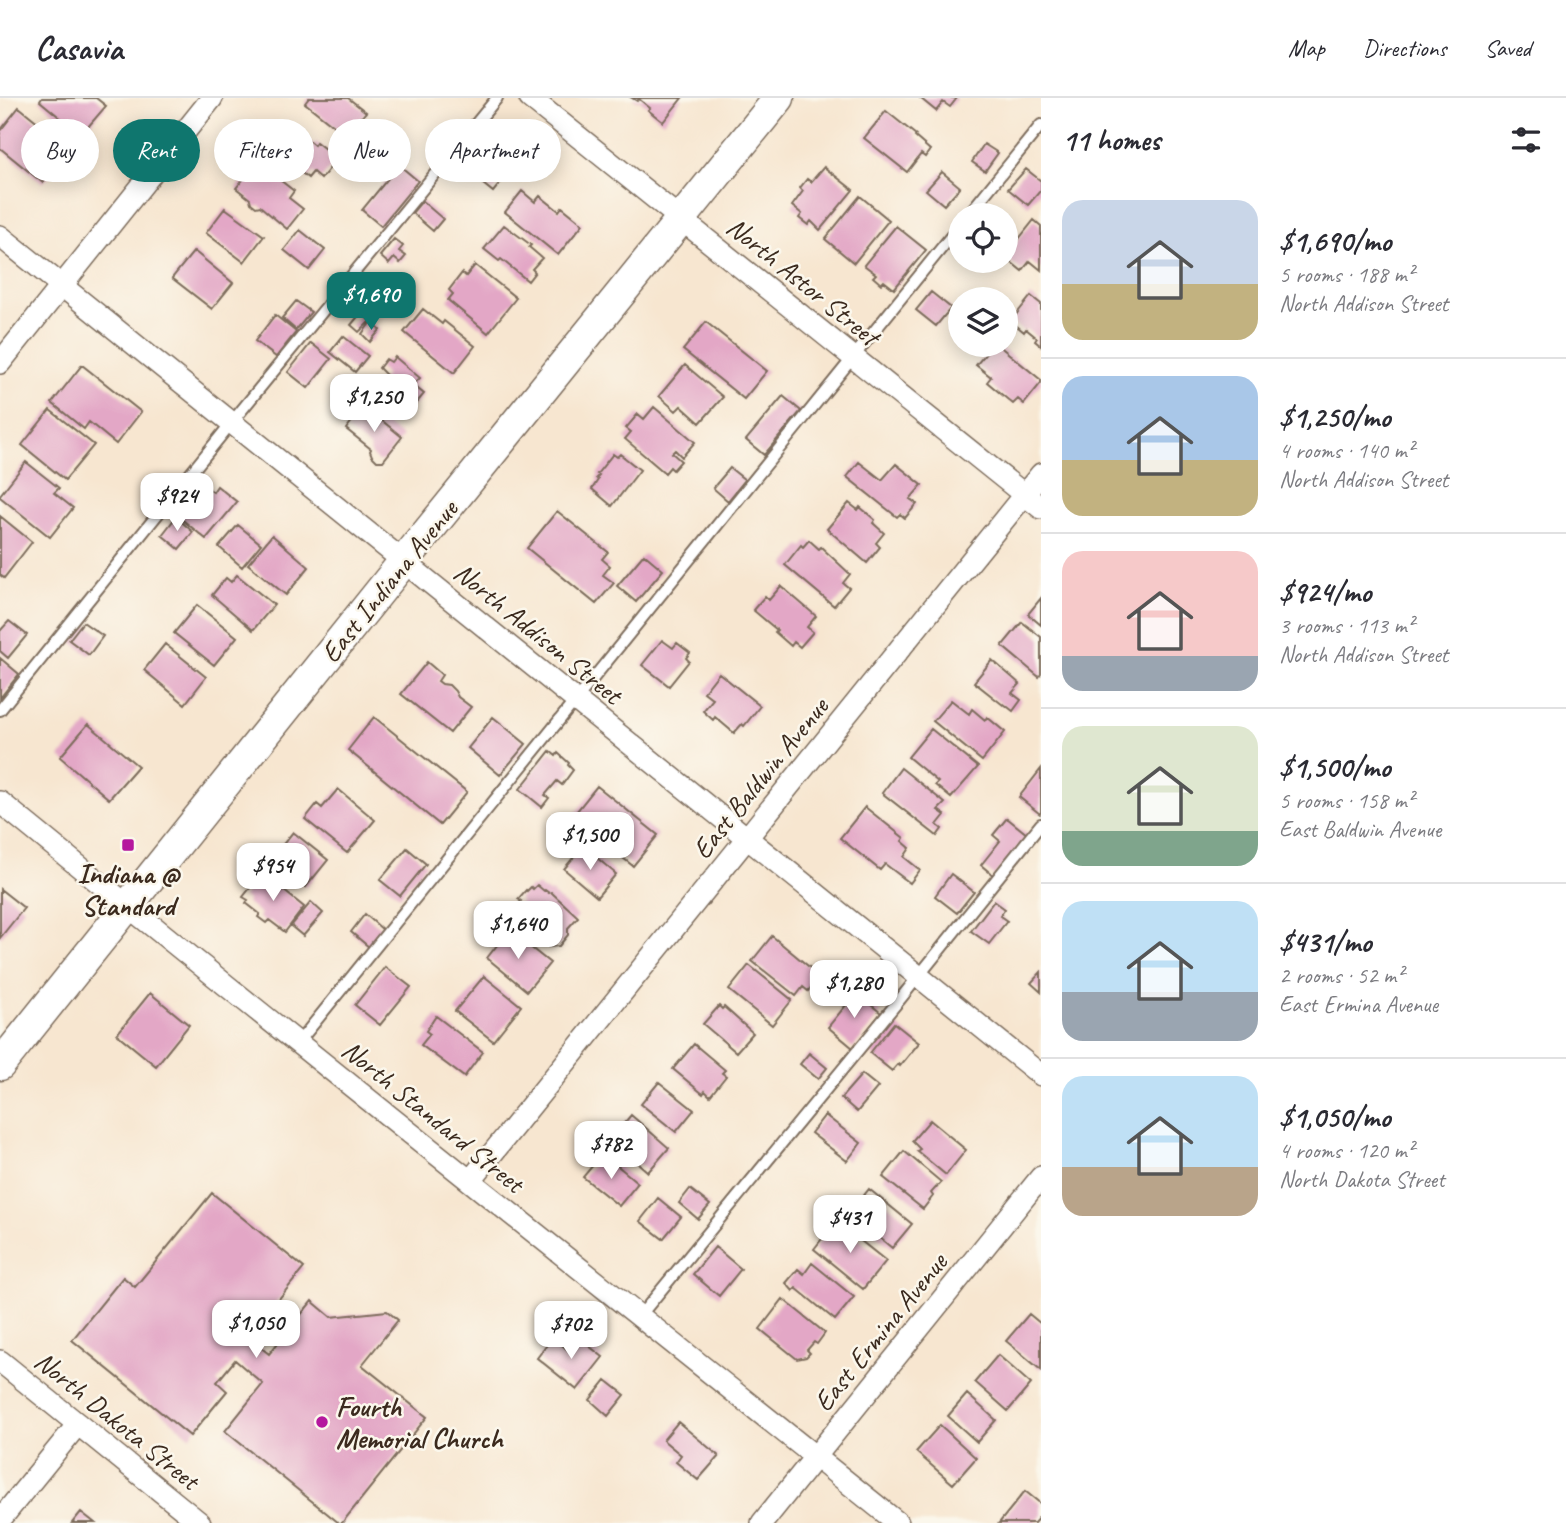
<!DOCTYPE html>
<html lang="en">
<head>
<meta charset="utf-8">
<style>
	body { margin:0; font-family:Caveat,sans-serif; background:#f2f2f3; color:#2b2b33; height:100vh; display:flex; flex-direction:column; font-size:26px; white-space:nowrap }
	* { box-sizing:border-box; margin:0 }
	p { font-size:23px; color:#7c7c81 }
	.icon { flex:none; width:38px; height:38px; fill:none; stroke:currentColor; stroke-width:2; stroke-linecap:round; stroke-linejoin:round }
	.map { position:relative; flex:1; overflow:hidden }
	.sheet { display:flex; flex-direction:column; background:#fff; width:525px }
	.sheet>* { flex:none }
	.top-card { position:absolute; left:21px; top:21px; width:665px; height:63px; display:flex; gap:14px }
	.controls { position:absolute; left:948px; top:105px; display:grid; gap:14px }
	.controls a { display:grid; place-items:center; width:70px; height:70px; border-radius:50%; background:#fff; box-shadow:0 4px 18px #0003; font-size:35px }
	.price { position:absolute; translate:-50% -60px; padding:0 16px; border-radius:14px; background:#fff; color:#222; font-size:23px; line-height:46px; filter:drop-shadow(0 2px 4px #0008) }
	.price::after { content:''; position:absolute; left:50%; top:42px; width:21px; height:16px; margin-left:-10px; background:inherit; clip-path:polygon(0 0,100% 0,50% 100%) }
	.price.current { background:#0f766e; color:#fff }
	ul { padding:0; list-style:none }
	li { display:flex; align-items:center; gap:21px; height:175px; padding:0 21px }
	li+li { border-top:2px solid #e1e1e2 }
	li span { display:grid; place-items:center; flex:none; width:196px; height:140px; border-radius:21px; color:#555 }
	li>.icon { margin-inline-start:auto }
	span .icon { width:84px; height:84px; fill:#fffc; stroke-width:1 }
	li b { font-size:30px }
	h2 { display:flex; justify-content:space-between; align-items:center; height:84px; padding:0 21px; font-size:30px }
	.pill { padding:0 24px; border-radius:32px; background:#fff; box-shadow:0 4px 18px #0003; font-size:24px; line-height:63px }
	.pill.current { background:#0f766e; color:#fff }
	header { display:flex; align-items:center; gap:42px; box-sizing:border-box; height:98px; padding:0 35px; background:#fff; border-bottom:2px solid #e1e1e2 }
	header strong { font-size:33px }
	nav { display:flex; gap:38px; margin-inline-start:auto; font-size:24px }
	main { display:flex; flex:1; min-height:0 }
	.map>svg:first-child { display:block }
	.building { fill:#e3a7c6 }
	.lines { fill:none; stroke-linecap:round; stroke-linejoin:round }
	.lane-casing { stroke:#7d6c5c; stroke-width:14 }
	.street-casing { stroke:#7d6c5c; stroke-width:24 }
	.secondary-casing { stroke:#7d6c5c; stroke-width:33 }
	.lane { stroke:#fff; stroke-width:10 }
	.street { stroke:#fff; stroke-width:21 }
	.secondary { stroke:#fff; stroke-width:30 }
	.poi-dot { fill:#b5179e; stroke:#fbf7ec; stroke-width:2.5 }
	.labels { text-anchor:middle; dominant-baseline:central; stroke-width:5; stroke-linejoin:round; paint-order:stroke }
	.street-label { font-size:28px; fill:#3b2a1e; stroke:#fbf7ec }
	.poi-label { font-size:28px; font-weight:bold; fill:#3b2a1e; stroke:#fbf7ec }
</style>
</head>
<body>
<header>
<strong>Casavia</strong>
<nav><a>Map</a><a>Directions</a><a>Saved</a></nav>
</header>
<main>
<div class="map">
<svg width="1041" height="1425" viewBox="0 0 1041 1425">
	<rect width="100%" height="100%" fill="#fbf7ec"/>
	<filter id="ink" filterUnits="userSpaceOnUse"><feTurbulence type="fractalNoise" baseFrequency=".0143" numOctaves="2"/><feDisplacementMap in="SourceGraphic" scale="14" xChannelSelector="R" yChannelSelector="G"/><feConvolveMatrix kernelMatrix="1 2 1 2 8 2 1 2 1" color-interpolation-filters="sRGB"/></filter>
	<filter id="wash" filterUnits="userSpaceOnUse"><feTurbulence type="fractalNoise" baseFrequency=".00686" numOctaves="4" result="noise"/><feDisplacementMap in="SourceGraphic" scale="28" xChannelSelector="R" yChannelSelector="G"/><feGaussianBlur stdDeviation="1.57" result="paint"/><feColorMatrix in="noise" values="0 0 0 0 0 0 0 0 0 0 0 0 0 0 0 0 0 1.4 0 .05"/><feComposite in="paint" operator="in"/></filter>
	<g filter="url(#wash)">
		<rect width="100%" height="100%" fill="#f7e6d0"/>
		<g id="blocks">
			<path class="building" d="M 42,0 L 96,0 L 106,8 L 81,37 L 40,3 Z
				M 309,0 L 348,0 L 366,14 L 356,26 L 367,35 L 358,47 L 305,5 Z
				M 632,0 L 682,0 L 663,24 L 648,12 L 650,10 L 639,1 L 637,3 Z
				M 920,0 L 957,0 L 950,9 L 943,4 L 936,13 Z
				M 19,9 L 71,51 L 43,85 L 0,50 L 0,33 Z
				M 886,13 L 916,37 L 915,39 L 930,52 L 925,59 L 921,56 L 907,74 L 864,40 Z
				M 288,25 L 314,47 L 316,44 L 330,55 L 327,59 L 334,65 L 321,81 L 313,74 L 308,80 L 269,48 Z
				M 477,38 L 501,58 L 487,75 L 490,78 L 497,69 L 507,77 L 493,94 L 456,64 Z
				M 984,46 L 998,55 L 985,73 L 972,64 Z
				M 399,67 L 418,83 L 381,128 L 362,112 Z
				M 262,68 L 294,93 L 289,100 L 303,111 L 287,131 L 260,108 L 256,109 L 251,105 L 250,101 L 236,90 L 250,73 L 252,74 L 256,69 Z
				M 824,69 L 853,92 L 820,132 L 811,123 L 808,127 L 799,120 L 802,116 L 792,108 L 803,93 L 800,90 L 807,81 L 811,84 Z
				M 1026,71 L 1041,83 L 1041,92 L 1028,107 L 1008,91 Z
				M 942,74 L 960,89 L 944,107 L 926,92 Z
				M 522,93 L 535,104 L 540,98 L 559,113 L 562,109 L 583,126 L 558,157 L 505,114 Z
				M 860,98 L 889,122 L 854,165 L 825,141 Z
				M 422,103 L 443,121 L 433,133 L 412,115 Z
				M 225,110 L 264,138 L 244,164 L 206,135 Z
				M 1034,122 L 1041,128 L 1041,172 L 1030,163 L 1022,173 L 1006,160 L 1006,157 Z
				M 504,127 L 531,147 L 529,149 L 542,160 L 532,171 L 535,174 L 528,183 L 501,161 L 499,163 L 484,151 Z
				M 896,128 L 926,152 L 894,191 L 884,183 L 881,186 L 873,179 L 876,176 L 864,167 Z
				M 300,132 L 325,152 L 309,172 L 284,152 Z
				M 394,141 L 403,148 L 399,153 L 406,158 L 400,165 L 394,160 L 389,166 L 380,158 Z
				M 194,153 L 233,185 L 212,211 L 172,180 Z
				M 475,167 L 516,200 L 488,235 L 448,202 L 453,196 L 449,192 L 462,175 L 466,178 Z
				M 931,194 L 951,210 L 936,228 L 916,212 Z
				M 1031,198 L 1041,206 L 1041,248 L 1035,243 L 1037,240 L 1026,231 L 1024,234 L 1011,223 Z
				M 296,203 L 311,214 L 296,232 L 282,220 Z
				M 423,211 L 442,226 L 444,223 L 475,248 L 454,275 L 404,234 Z
				M 361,215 L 370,223 L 359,234 L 351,227 Z
				M 275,217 L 296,234 L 276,259 L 255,243 Z
				M 371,224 L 380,232 L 370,244 L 362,236 Z
				M 706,224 L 767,273 L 744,301 L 683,252 Z
				M 343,238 L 368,258 L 355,274 L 330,254 Z
				M 311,245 L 331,261 L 308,290 L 288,274 Z
				M 993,247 L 998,247 L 1041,282 L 1041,285 L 1024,306 L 1018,301 L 1013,306 L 987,284 L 991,279 L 976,267 Z
				M 395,259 L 420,280 L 413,287 L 424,296 L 414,308 L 410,305 L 404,312 L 376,289 L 386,277 L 379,270 L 386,261 L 391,264 Z
				M 82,267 L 141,314 L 116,346 L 89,324 L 84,331 L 52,305 Z
				M 685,267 L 723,299 L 700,325 L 681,308 L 676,313 L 659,298 Z
				M 783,298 L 801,313 L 764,357 L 746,342 Z
				M 364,308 L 402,339 L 383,363 L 377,363 L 372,358 L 370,353 L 371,351 L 346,331 Z
				M 654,309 L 695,344 L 682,359 L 675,352 L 672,355 L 681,363 L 673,372 L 670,369 L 665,375 L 625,341 L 631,334 L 626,330 L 638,316 L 644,321 Z
				M 50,312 L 94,347 L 65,382 L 22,347 Z
				M 613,356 L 617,359 L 620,356 L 640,372 L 612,408 L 592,391 L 598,382 L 596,380 L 599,377 L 597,376 Z
				M 26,364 L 59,390 L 54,395 L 73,410 L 50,439 L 0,399 L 0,397 Z
				M 859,364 L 882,382 L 896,366 L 922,387 L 910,401 L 917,406 L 905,420 L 900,416 L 897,419 L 847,379 Z
				M 730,370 L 745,382 L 728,403 L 713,390 Z
				M 199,383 L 213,394 L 217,388 L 237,404 L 206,441 L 173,414 Z
				M 849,405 L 858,412 L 860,409 L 875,422 L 873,425 L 884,435 L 876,445 L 880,449 L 867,465 L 827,431 Z
				M 557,413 L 608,454 L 602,461 L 610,468 L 603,477 L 614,485 L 596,506 L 527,450 Z
				M 0,418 L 32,444 L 4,480 L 0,477 Z
				M 176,419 L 193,434 L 179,451 L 162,437 Z
				M 238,427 L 261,446 L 242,469 L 219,449 Z
				M 272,437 L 309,469 L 286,497 L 248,466 Z
				M 809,442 L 819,451 L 821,449 L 850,476 L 843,485 L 849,490 L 834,508 L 785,467 L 801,447 L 803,449 Z
				M 644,456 L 663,472 L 636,504 L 617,488 Z
				M 237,477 L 274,507 L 253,532 L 212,497 L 226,480 L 231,484 Z
				M 781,488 L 816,518 L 807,529 L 813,534 L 800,549 L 794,544 L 791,548 L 775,534 L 777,532 L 753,512 L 765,498 L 769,502 Z
				M 1041,500 L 1041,527 L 1028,516 Z
				M 197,507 L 237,539 L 214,567 L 174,535 Z
				M 9,523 L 27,537 L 8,560 L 0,553 L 0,533 Z
				M 83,524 L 103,538 L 89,557 L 69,542 Z
				M 1022,524 L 1041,539 L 1041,576 L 1039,579 L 1002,548 Z
				M 662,542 L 673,550 L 677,545 L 690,555 L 686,560 L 689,563 L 669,588 L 642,567 Z
				M 165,546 L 206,579 L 185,606 L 144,572 Z
				M 0,560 L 19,576 L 0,600 Z
				M 992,562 L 1020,586 L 1012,595 L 1021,602 L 1013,613 L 1004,606 L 1003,607 L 974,584 Z
				M 427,564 L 442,577 L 438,583 L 442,586 L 449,587 L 455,593 L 458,599 L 471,609 L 450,635 L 401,596 Z
				M 719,575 L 760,608 L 744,628 L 742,626 L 734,635 L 715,619 L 713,622 L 703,613 L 713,601 L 704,594 Z
				M 951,602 L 969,616 L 972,611 L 985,622 L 987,619 L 1005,634 L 982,663 L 933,623 Z
				M 374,619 L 467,694 L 440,727 L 348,652 Z
				M 493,619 L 526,646 L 500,677 L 468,650 Z
				M 88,626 L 138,668 L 109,701 L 60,659 Z
				M 931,631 L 978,669 L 951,700 L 935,687 L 938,684 L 908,659 Z
				M 550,653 L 556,658 L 558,655 L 569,665 L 568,667 L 573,672 L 562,687 L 557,683 L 545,697 L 549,700 L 542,709 L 520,691 Z
				M 901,670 L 945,705 L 938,712 L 945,717 L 937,727 L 942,731 L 937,738 L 882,695 Z
				M 1041,671 L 1041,714 L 1040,716 L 1019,699 Z
				M 597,688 L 658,737 L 633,768 L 572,719 Z
				M 338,691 L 375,722 L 347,755 L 305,721 L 317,706 L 322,710 Z
				M 865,709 L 904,740 L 902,743 L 910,750 L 904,759 L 920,772 L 910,785 L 885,766 L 880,772 L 840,740 Z
				M 1007,720 L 1028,737 L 994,778 L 981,767 L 1000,743 L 993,737 Z
				M 293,734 L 328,762 L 306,789 L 293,778 L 298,773 L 276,755 Z
				M 583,748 L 616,776 L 597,799 L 564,771 Z
				M 407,750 L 426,766 L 400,798 L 380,782 Z
				M 262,775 L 304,809 L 285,834 L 269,822 L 266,825 L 258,819 L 260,816 L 246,805 L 248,802 L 243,799 Z
				M 951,776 L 974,794 L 957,815 L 935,798 Z
				M 537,787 L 544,793 L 545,792 L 549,795 L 551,794 L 578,819 L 568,830 L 568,837 L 559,848 L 548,849 L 541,843 L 540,838 L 521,822 L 524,819 L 518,814 L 521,810 L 518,807 L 521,803 L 518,801 L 526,792 L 527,793 L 531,789 L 533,791 Z
				M 0,791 L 24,810 L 0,840 Z
				M 994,803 L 1005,811 L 1000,818 L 1007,823 L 989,846 L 971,833 Z
				M 311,804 L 323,815 L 303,838 L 291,828 Z
				M 365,816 L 383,832 L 369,849 L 351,834 Z
				M 509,832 L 550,865 L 527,893 L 487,860 Z
				M 772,838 L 820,878 L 808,893 L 803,889 L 796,898 L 752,863 Z
				M 749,867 L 792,902 L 772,927 L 729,892 Z
				M 385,869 L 411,889 L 380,927 L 355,907 Z
				M 1041,874 L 1041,894 L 1031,885 Z
				M 484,878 L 521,908 L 493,943 L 455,913 Z
				M 150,895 L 189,927 L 156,968 L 117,936 Z
				M 856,895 L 881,915 L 853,950 L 828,929 Z
				M 719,908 L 722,911 L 724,909 L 753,935 L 736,954 L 703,926 Z
				M 436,918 L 483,954 L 464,979 L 421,947 L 430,936 L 426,933 Z
				M 894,925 L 919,945 L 900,968 L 898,966 L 892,973 L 870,955 Z
				M 694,946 L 725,972 L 722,975 L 726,978 L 710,998 L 705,993 L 703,996 L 673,971 Z
				M 809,955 L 827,970 L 818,981 L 800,966 Z
				M 862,976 L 878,989 L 857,1014 L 841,1000 Z
				M 659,984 L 694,1012 L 676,1034 L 641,1006 Z
				M 631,1017 L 669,1050 L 648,1074 L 611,1041 Z
				M 825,1017 L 861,1045 L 847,1063 L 811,1035 Z
				M 930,1022 L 966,1052 L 946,1077 L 917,1053 L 920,1051 L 912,1043 Z
				M 904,1053 L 941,1084 L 931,1095 L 933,1098 L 923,1111 L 883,1079 Z
				M 599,1060 L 610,1069 L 613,1064 L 638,1085 L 619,1108 L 583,1079 Z
				M 690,1091 L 710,1107 L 698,1121 L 679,1105 Z
				M 869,1091 L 912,1126 L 892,1150 L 850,1115 Z
				M 212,1095 L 304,1170 L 248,1239 L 269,1256 L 312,1203 L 331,1219 L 387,1213 L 398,1222 L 362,1267 L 427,1319 L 342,1425 L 339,1425 L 225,1333 L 263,1286 L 235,1262 L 217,1284 L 227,1293 L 190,1338 L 72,1242 L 123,1179 L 135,1189 Z
				M 658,1100 L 681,1119 L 663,1141 L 640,1123 Z
				M 836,1123 L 886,1163 L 863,1191 L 814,1151 Z
				M 715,1149 L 741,1171 L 719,1198 L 693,1176 Z
				M 812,1165 L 854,1199 L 835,1222 L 796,1190 L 793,1193 L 786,1185 L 798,1171 L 804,1176 Z
				M 783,1201 L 825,1235 L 817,1246 L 814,1244 L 807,1252 L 810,1255 L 806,1259 L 797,1261 L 760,1231 Z
				M 1029,1216 L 1041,1226 L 1041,1272 L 1006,1243 Z
				M 553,1239 L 569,1253 L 580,1241 L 603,1259 L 577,1292 L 537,1260 Z
				M 998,1257 L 1031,1286 L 1008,1313 L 975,1284 Z
				M 606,1282 L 625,1297 L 608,1318 L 590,1302 Z
				M 967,1296 L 996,1322 L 977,1344 L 948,1318 Z
				M 678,1324 L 719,1358 L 698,1382 L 676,1364 L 681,1357 L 663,1342 Z
				M 940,1327 L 976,1360 L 953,1386 L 916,1354 Z
				M 1025,1393 L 1041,1406 L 1041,1417 L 1034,1425 L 999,1425 Z
				M 81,1414 L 95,1425 L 72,1425 Z"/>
		</g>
	</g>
	<g filter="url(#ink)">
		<use href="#blocks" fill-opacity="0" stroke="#7d6c5c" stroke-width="2"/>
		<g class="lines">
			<g class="lane-casing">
				<path id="lane" d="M 968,117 L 1041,27
					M 0,612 L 232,324 L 497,0
					M 298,945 L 961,126
					M 639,1219 L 901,900 L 1041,726"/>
			</g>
			<g class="street-casing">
				<path id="street" d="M 530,0 L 1041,410
					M 0,138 L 1041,977
					M 0,265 L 212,0
					M 0,704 C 297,947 599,1185 898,1425
					M 470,1083 L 1041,376
					M 0,1263 L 200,1425
					M 0,1422 L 78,1326
					M 762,1425 L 1041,1079"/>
			</g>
			<g class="secondary-casing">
				<path id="secondary" d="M 0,967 L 404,463 L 779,0"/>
			</g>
			<use href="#lane" class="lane"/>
			<use href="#street" class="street"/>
			<use href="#secondary" class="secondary"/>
		</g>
	</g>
	<g class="poi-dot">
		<rect x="121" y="740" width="14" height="14" rx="3.5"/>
		<circle cx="322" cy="1324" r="7"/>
	</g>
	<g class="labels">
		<g class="street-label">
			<text transform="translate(803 183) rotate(39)">North Astor Street</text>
			<text transform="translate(389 483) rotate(-51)">East Indiana Avenue</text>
			<text transform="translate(538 535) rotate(39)">North Addison Street</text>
			<text transform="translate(760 680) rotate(-51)">East Baldwin Avenue</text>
			<text transform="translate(433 1018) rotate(39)">North Standard Street</text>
			<text transform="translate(880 1234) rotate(-51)">East Ermina Avenue</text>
			<text transform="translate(117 1322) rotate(39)">North Dakota Street</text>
		</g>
		<g class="poi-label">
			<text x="128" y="775">Indiana @<tspan x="128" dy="32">Standard</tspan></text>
			<text x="336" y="1308" text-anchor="start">Fourth<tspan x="336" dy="32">Memorial Church</tspan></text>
		</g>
	</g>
</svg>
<div class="controls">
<a><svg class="icon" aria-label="locate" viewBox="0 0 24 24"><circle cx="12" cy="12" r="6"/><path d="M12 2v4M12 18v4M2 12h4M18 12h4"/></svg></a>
<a><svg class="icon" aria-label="layers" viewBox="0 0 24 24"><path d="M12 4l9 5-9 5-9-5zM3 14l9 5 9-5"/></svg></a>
</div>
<b class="price current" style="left:371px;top:234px">$1,690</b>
<b class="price" style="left:374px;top:336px">$1,250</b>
<b class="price" style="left:177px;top:435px">$924</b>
<b class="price" style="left:590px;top:774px">$1,500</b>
<b class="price" style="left:273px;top:805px">$954</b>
<b class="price" style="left:518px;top:863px">$1,640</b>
<b class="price" style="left:854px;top:922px">$1,280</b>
<b class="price" style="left:611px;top:1083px">$782</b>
<b class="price" style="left:850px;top:1157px">$431</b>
<b class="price" style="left:256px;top:1262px">$1,050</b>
<b class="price" style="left:571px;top:1263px">$702</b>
<div class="top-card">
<a class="pill">Buy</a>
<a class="pill current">Rent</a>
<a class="pill">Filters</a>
<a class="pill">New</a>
<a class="pill">Apartment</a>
</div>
</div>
<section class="sheet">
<h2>11 homes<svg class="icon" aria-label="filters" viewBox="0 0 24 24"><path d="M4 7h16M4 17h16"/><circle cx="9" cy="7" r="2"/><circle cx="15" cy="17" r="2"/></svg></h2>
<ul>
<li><span style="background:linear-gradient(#c9d6e8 60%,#c2b280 0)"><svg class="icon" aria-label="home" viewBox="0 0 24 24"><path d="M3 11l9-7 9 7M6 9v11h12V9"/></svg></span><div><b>$1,690/mo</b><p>5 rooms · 188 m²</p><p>North Addison Street</p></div></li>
<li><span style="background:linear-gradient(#a9c7e8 60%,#c2b280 0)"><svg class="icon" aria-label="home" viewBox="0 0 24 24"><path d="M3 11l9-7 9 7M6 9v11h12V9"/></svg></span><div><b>$1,250/mo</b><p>4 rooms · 140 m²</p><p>North Addison Street</p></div></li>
<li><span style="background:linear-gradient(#f6c9c9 75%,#9aa5b1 0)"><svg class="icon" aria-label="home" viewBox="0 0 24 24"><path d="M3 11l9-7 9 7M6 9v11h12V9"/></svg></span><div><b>$924/mo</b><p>3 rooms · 113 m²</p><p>North Addison Street</p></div></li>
<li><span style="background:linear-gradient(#dfe7d0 75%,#7fa58c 0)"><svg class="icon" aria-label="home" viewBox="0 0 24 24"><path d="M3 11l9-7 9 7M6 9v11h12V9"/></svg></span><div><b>$1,500/mo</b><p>5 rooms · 158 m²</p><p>East Baldwin Avenue</p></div></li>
<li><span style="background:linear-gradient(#bfe0f5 65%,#9aa5b1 0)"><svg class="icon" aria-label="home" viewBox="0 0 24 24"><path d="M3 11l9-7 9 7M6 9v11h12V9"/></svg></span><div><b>$431/mo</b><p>2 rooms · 52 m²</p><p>East Ermina Avenue</p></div></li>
<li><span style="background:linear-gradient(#bfe0f5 65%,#b9a48a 0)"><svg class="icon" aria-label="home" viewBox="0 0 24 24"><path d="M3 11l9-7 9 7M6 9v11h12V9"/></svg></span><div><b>$1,050/mo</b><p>4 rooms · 120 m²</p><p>North Dakota Street</p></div></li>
</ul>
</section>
</main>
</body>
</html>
